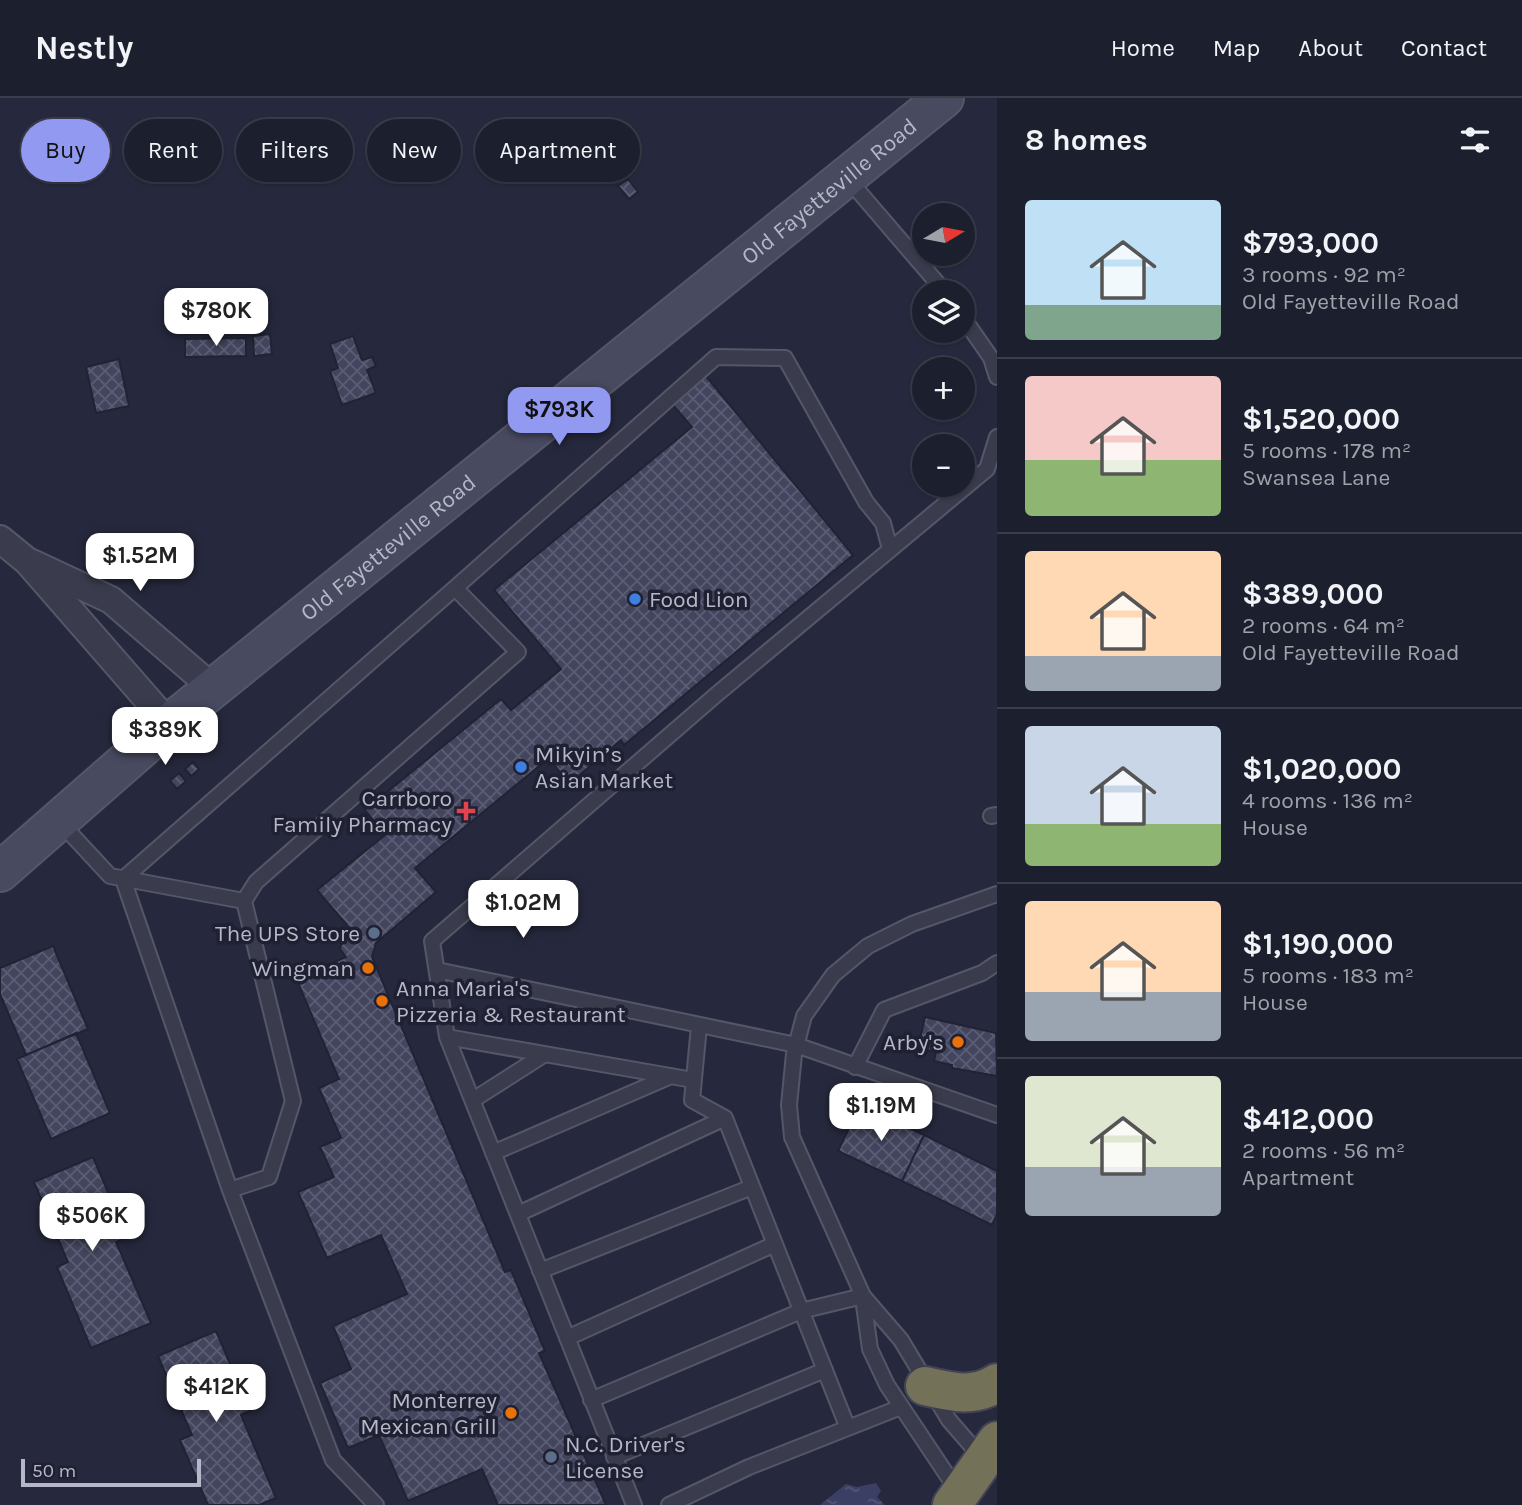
<!DOCTYPE html>
<html lang="en">
<head>
<meta charset="utf-8">
<style>
	body { margin:0; font-family:Karla,sans-serif; background:#292c3a; color:#f1f3f6; height:100vh; display:flex; flex-direction:column; font-size:26px; white-space:nowrap }
	* { box-sizing:border-box; margin:0 }
	p { font-size:23px; color:#a0a2aa }
	.icon { flex:none; width:38px; height:38px; fill:none; stroke:currentColor; stroke-width:2; stroke-linecap:round; stroke-linejoin:round }
	.map { position:relative; flex:1; overflow:hidden }
	.drawer { display:flex; flex-direction:column; background:#1c1f2e; width:525px }
	.drawer>* { flex:none }
	.banner { position:absolute; left:21px; top:21px; width:665px; height:63px; display:flex; gap:14px }
	.needle { width:46px; rotate:80deg }
	.buttons { position:absolute; left:912px; top:105px; display:grid; gap:14px }
	.buttons a { display:grid; place-items:center; width:63px; height:63px; border-radius:50%; background:#1c1f2e; box-shadow:0 2px 5px #0004,0 0 0 2px #3a3d4a; font-size:35px }
	.scale { position:absolute; left:21px; bottom:18px; width:180px; box-sizing:border-box; padding-left:7px; border:4px solid #b6b7c8; border-top:0; font-size:19px; line-height:24px; white-space:nowrap; color:#b6b7c8; -webkit-text-stroke:5px #1f2132; paint-order:stroke }
	.price { position:absolute; translate:-50% -60px; padding:0 16px; border-radius:14px; background:#fff; color:#222; font-size:23px; line-height:46px; filter:drop-shadow(0 2px 4px #0008) }
	.price::after { content:''; position:absolute; left:50%; top:42px; width:21px; height:16px; margin-left:-10px; background:inherit; clip-path:polygon(0 0,100% 0,50% 100%) }
	.price.selected { background:#9299f1; color:#111 }
	ul { padding:0; list-style:none }
	li { display:flex; align-items:center; gap:21px; height:175px; padding:0 28px }
	li+li { border-top:2px solid #3a3d4a }
	li span { display:grid; place-items:center; flex:none; width:196px; height:140px; border-radius:7px; color:#555 }
	li>.icon { margin-inline-start:auto }
	span .icon { width:84px; height:84px; fill:#fffc; stroke-width:1 }
	li b { font-size:30px }
	h2 { display:flex; justify-content:space-between; align-items:center; height:84px; padding:0 28px; font-size:30px }
	.tag { padding:0 24px; border-radius:32px; background:#1c1f2e; box-shadow:0 2px 5px #0004,0 0 0 2px #3a3d4a; font-size:24px; line-height:63px }
	.tag.selected { background:#9299f1; color:#111 }
	header { display:flex; align-items:center; gap:42px; box-sizing:border-box; height:98px; padding:0 35px; background:#1c1f2e; border-bottom:2px solid #3a3d4a }
	header strong { font-size:33px }
	nav { display:flex; gap:38px; margin-inline-start:auto; font-size:24px }
	main { display:flex; flex:1; min-height:0 }
	.map>svg:first-child { display:block }
	.water { fill:url(#water-ripples) }
	.building { fill:url(#building-cross-hatch); stroke:#212334; stroke-width:2 }
	.lines { fill:none; stroke-linecap:round; stroke-linejoin:round }
	.lane-casing { stroke:#555768; stroke-width:18 }
	.street-casing { stroke:#555768; stroke-width:30 }
	.secondary-casing { stroke:#555768; stroke-width:42 }
	.highway-casing { stroke:#424455; stroke-width:42 }
	.lane { stroke:#3a3c4d; stroke-width:14 }
	.street { stroke:#3a3c4d; stroke-width:26 }
	.secondary { stroke:#484a60; stroke-width:38 }
	.highway { stroke:#737157; stroke-width:38 }
	.shop-dot { fill:#3f7fe0; stroke:#1f2132; stroke-width:2.5 }
	.health-dot { fill:#e0444e; stroke:#1f2132; stroke-width:2.5 }
	.service-dot { fill:#5c6f8a; stroke:#1f2132; stroke-width:2.5 }
	.food-dot { fill:#e8710a; stroke:#1f2132; stroke-width:2.5 }
	.labels { text-anchor:middle; dominant-baseline:central; stroke-width:7; stroke-linejoin:round; paint-order:stroke }
	.street-label { font-size:23px; fill:#b6b7c8; stroke:#1f2132 }
	.poi-label { font-size:23px; fill:#b6b7c8; stroke:#1f2132; text-anchor:end }
</style>
</head>
<body>
<header>
<strong>Nestly</strong>
<nav><a>Home</a><a>Map</a><a>About</a><a>Contact</a></nav>
</header>
<main>
<div class="map">
<svg width="997" height="1407" viewBox="0 0 997 1407">
	<defs>
		<pattern id="water-ripples" width="26" height="14" patternUnits="userSpaceOnUse" patternTransform="scale(1.75)"><rect width="26" height="14" fill="#3b3f63"/><path d="M2 4q2-2 4 0t4 0M15 11q2-2 4 0t4 0" fill="none" stroke="#555878"/></pattern>
		<pattern id="building-cross-hatch" width="8" height="8" patternUnits="userSpaceOnUse" patternTransform="scale(1.75)"><rect width="8" height="8" fill="#42455d"/><path d="M0 0l8 8M0 8l8-8" fill="none" stroke="#5b5e73"/></pattern>
	</defs>
	<rect width="100%" height="100%" fill="#26293d"/>
	<path class="water" d="M 876,1385 L 881,1393 L 877,1399 L 885,1407 L 820,1407 L 846,1386 L 857,1389 Z"/>
	<path class="building" d="M 628,81 L 638,94 L 629,101 L 618,88 Z
		M 270,236 L 272,256 L 254,258 L 253,238 Z
		M 353,238 L 362,262 L 372,259 L 376,268 L 367,272 L 376,295 L 342,307 L 330,273 L 338,270 L 330,246 Z
		M 246,240 L 246,258 L 185,259 L 185,241 Z
		M 119,261 L 129,308 L 96,315 L 86,269 Z
		M 705,277 L 853,457 L 624,647 L 621,642 L 569,686 L 549,660 L 415,770 L 436,794 L 376,845 L 372,859 L 505,1174 L 511,1172 L 545,1253 L 539,1255 L 606,1407 L 498,1407 L 482,1371 L 408,1403 L 379,1337 L 348,1350 L 320,1285 L 351,1271 L 333,1228 L 407,1196 L 381,1137 L 327,1160 L 298,1094 L 334,1079 L 320,1049 L 341,1040 L 319,990 L 339,981 L 296,880 L 346,859 L 340,851 L 344,838 L 352,833 L 317,792 L 385,737 L 365,712 L 501,601 L 511,612 L 561,571 L 494,492 L 692,329 L 671,305 Z
		M 193,664 L 199,671 L 191,678 L 185,671 Z
		M 179,675 L 186,683 L 177,691 L 170,683 Z
		M 53,848 L 88,931 L 26,957 L 0,896 L 0,870 Z
		M 925,919 L 996,935 L 997,978 L 952,970 L 952,967 L 934,963 L 936,954 L 918,950 Z
		M 76,935 L 110,1015 L 51,1041 L 17,961 Z
		M 860,1007 L 924,1037 L 902,1083 L 838,1053 Z
		M 924,1037 L 997,1073 L 997,1116 L 992,1127 L 902,1083 Z
		M 93,1059 L 127,1139 L 116,1144 L 151,1225 L 91,1250 L 57,1169 L 68,1164 L 34,1084 Z
		M 216,1233 L 250,1313 L 241,1317 L 276,1400 L 259,1407 L 208,1407 L 180,1342 L 192,1337 L 158,1258 Z"/>
	<g class="lines">
		<g class="lane-casing">
			<path id="lane" d="M 848,81 L 945,194
				M 962,218 L 991,260 L 997,279
				M 455,490 L 518,554 L 256,784 L 244,803 L 293,1003 L 269,1079 L 230,1092 L 123,781 Z
				M 455,490 L 716,259 L 785,260 L 866,404 L 883,425 L 890,451
				M 991,718 L 997,717
				M 59,723 L 110,778 L 244,803
				M 437,872 L 796,947 L 997,1017
				M 699,928 L 692,1002 L 725,1020 L 847,1328
				M 447,939 L 693,982
				M 855,969 L 884,912 L 982,875 L 997,865
				M 473,1002 L 545,956
				M 493,1055 L 671,978
				M 230,1092 L 333,1362 L 376,1407
				M 518,1116 L 725,1020
				M 540,1173 L 752,1089
				M 863,1200 L 870,1251 L 887,1287 L 959,1395
				M 567,1240 L 775,1146
				M 591,1302 L 801,1213 L 863,1198
				M 614,1359 L 825,1272
				M 982,1360 L 949,1322 L 901,1242 L 863,1198 L 792,1039 L 789,1007 L 794,956 L 804,918 L 833,877 L 868,848 L 912,826 L 997,796
				M 634,1407 L 447,939 L 432,843 L 717,596 L 987,371 L 997,339
				M 669,1407 L 749,1369 L 901,1309"/>
		</g>
		<g class="street-casing">
			<path id="street" d="M 0,441 L 27,463 L 169,626
				M 32,465 L 111,502 L 213,590"/>
		</g>
		<g class="secondary-casing">
			<g id="secondary">
				<path id="s1" d="M 0,774 L 169,626 L 944,0"/>
			</g>
		</g>
		<g class="highway-casing">
			<path id="highway" d="M 925,1288 C 951,1294 973,1300 997,1285
				M 952,1407 L 997,1343"/>
		</g>
		<use href="#lane" class="lane"/>
		<use href="#street" class="street"/>
		<use href="#secondary" class="secondary"/>
		<use href="#highway" class="highway"/>
	</g>
	<g class="shop-dot">
		<circle cx="635" cy="501" r="7"/>
		<circle cx="521" cy="669" r="7"/>
	</g>
	<path class="health-dot" d="M462.5 702.5h7v7h7v7h-7v7h-7v-7h-7v-7h7z"/>
	<g class="service-dot">
		<circle cx="374" cy="835" r="7"/>
		<circle cx="551" cy="1359" r="7"/>
	</g>
	<g class="food-dot">
		<circle cx="368" cy="870" r="7"/>
		<circle cx="382" cy="903" r="7"/>
		<circle cx="958" cy="944" r="7"/>
		<circle cx="511" cy="1315" r="7"/>
	</g>
	<g class="labels">
		<g class="street-label">
			<text stroke="none"><textPath href="#s1" startOffset="1073">Old Fayetteville Road</textPath></text>
			<text stroke="none"><textPath href="#s1" startOffset="506">Old Fayetteville Road</textPath></text>
		</g>
		<g class="poi-label">
			<text x="649" y="501" text-anchor="start">Food Lion</text>
			<text x="535" y="656" text-anchor="start">Mikyin’s<tspan x="535" dy="26">Asian Market</tspan></text>
			<text x="452" y="700">Carrboro<tspan x="452" dy="26">Family Pharmacy</tspan></text>
			<text x="360" y="835">The UPS Store</text>
			<text x="354" y="870">Wingman</text>
			<text x="396" y="890" text-anchor="start">Anna Maria's<tspan x="396" dy="26">Pizzeria &amp; Restaurant</tspan></text>
			<text x="944" y="944">Arby's</text>
			<text x="497" y="1302">Monterrey<tspan x="497" dy="26">Mexican Grill</tspan></text>
			<text x="565" y="1346" text-anchor="start">N.C. Driver's<tspan x="565" dy="26">License</tspan></text>
		</g>
	</g>
</svg>
<div class="buttons">
<a><svg class="needle" viewBox="-14 -14 28 28"><path d="M0-13l5 13h-10z" fill="#e53935"/><path d="M0 13l5-13h-10z" fill="#a0a2aa"/></svg></a>
<a><svg class="icon" aria-label="layers" viewBox="0 0 24 24"><path d="M12 4l9 5-9 5-9-5zM3 14l9 5 9-5"/></svg></a>
<a>+</a>
<a>−</a>
</div>
<div class="scale">50 m</div>
<b class="price" style="left:216px;top:250px">$780K</b>
<b class="price selected" style="left:559px;top:349px">$793K</b>
<b class="price" style="left:140px;top:495px">$1.52M</b>
<b class="price" style="left:165px;top:669px">$389K</b>
<b class="price" style="left:523px;top:842px">$1.02M</b>
<b class="price" style="left:881px;top:1045px">$1.19M</b>
<b class="price" style="left:92px;top:1155px">$506K</b>
<b class="price" style="left:216px;top:1326px">$412K</b>
<div class="banner">
<a class="tag selected">Buy</a>
<a class="tag">Rent</a>
<a class="tag">Filters</a>
<a class="tag">New</a>
<a class="tag">Apartment</a>
</div>
</div>
<section class="drawer">
<h2>8 homes<svg class="icon" aria-label="filters" viewBox="0 0 24 24"><path d="M4 7h16M4 17h16"/><circle cx="9" cy="7" r="2"/><circle cx="15" cy="17" r="2"/></svg></h2>
<ul>
<li><span style="background:linear-gradient(#bfe0f5 75%,#7fa58c 0)"><svg class="icon" aria-label="home" viewBox="0 0 24 24"><path d="M3 11l9-7 9 7M6 9v11h12V9"/></svg></span><div><b>$793,000</b><p>3 rooms · 92 m²</p><p>Old Fayetteville Road</p></div></li>
<li><span style="background:linear-gradient(#f6c9c9 60%,#8fb573 0)"><svg class="icon" aria-label="home" viewBox="0 0 24 24"><path d="M3 11l9-7 9 7M6 9v11h12V9"/></svg></span><div><b>$1,520,000</b><p>5 rooms · 178 m²</p><p>Swansea Lane</p></div></li>
<li><span style="background:linear-gradient(#ffd9b3 75%,#9aa5b1 0)"><svg class="icon" aria-label="home" viewBox="0 0 24 24"><path d="M3 11l9-7 9 7M6 9v11h12V9"/></svg></span><div><b>$389,000</b><p>2 rooms · 64 m²</p><p>Old Fayetteville Road</p></div></li>
<li><span style="background:linear-gradient(#c9d6e8 70%,#8fb573 0)"><svg class="icon" aria-label="home" viewBox="0 0 24 24"><path d="M3 11l9-7 9 7M6 9v11h12V9"/></svg></span><div><b>$1,020,000</b><p>4 rooms · 136 m²</p><p>House</p></div></li>
<li><span style="background:linear-gradient(#ffd9b3 65%,#9aa5b1 0)"><svg class="icon" aria-label="home" viewBox="0 0 24 24"><path d="M3 11l9-7 9 7M6 9v11h12V9"/></svg></span><div><b>$1,190,000</b><p>5 rooms · 183 m²</p><p>House</p></div></li>
<li><span style="background:linear-gradient(#dfe7d0 65%,#9aa5b1 0)"><svg class="icon" aria-label="home" viewBox="0 0 24 24"><path d="M3 11l9-7 9 7M6 9v11h12V9"/></svg></span><div><b>$412,000</b><p>2 rooms · 56 m²</p><p>Apartment</p></div></li>
</ul>
</section>
</main>
</body>
</html>
